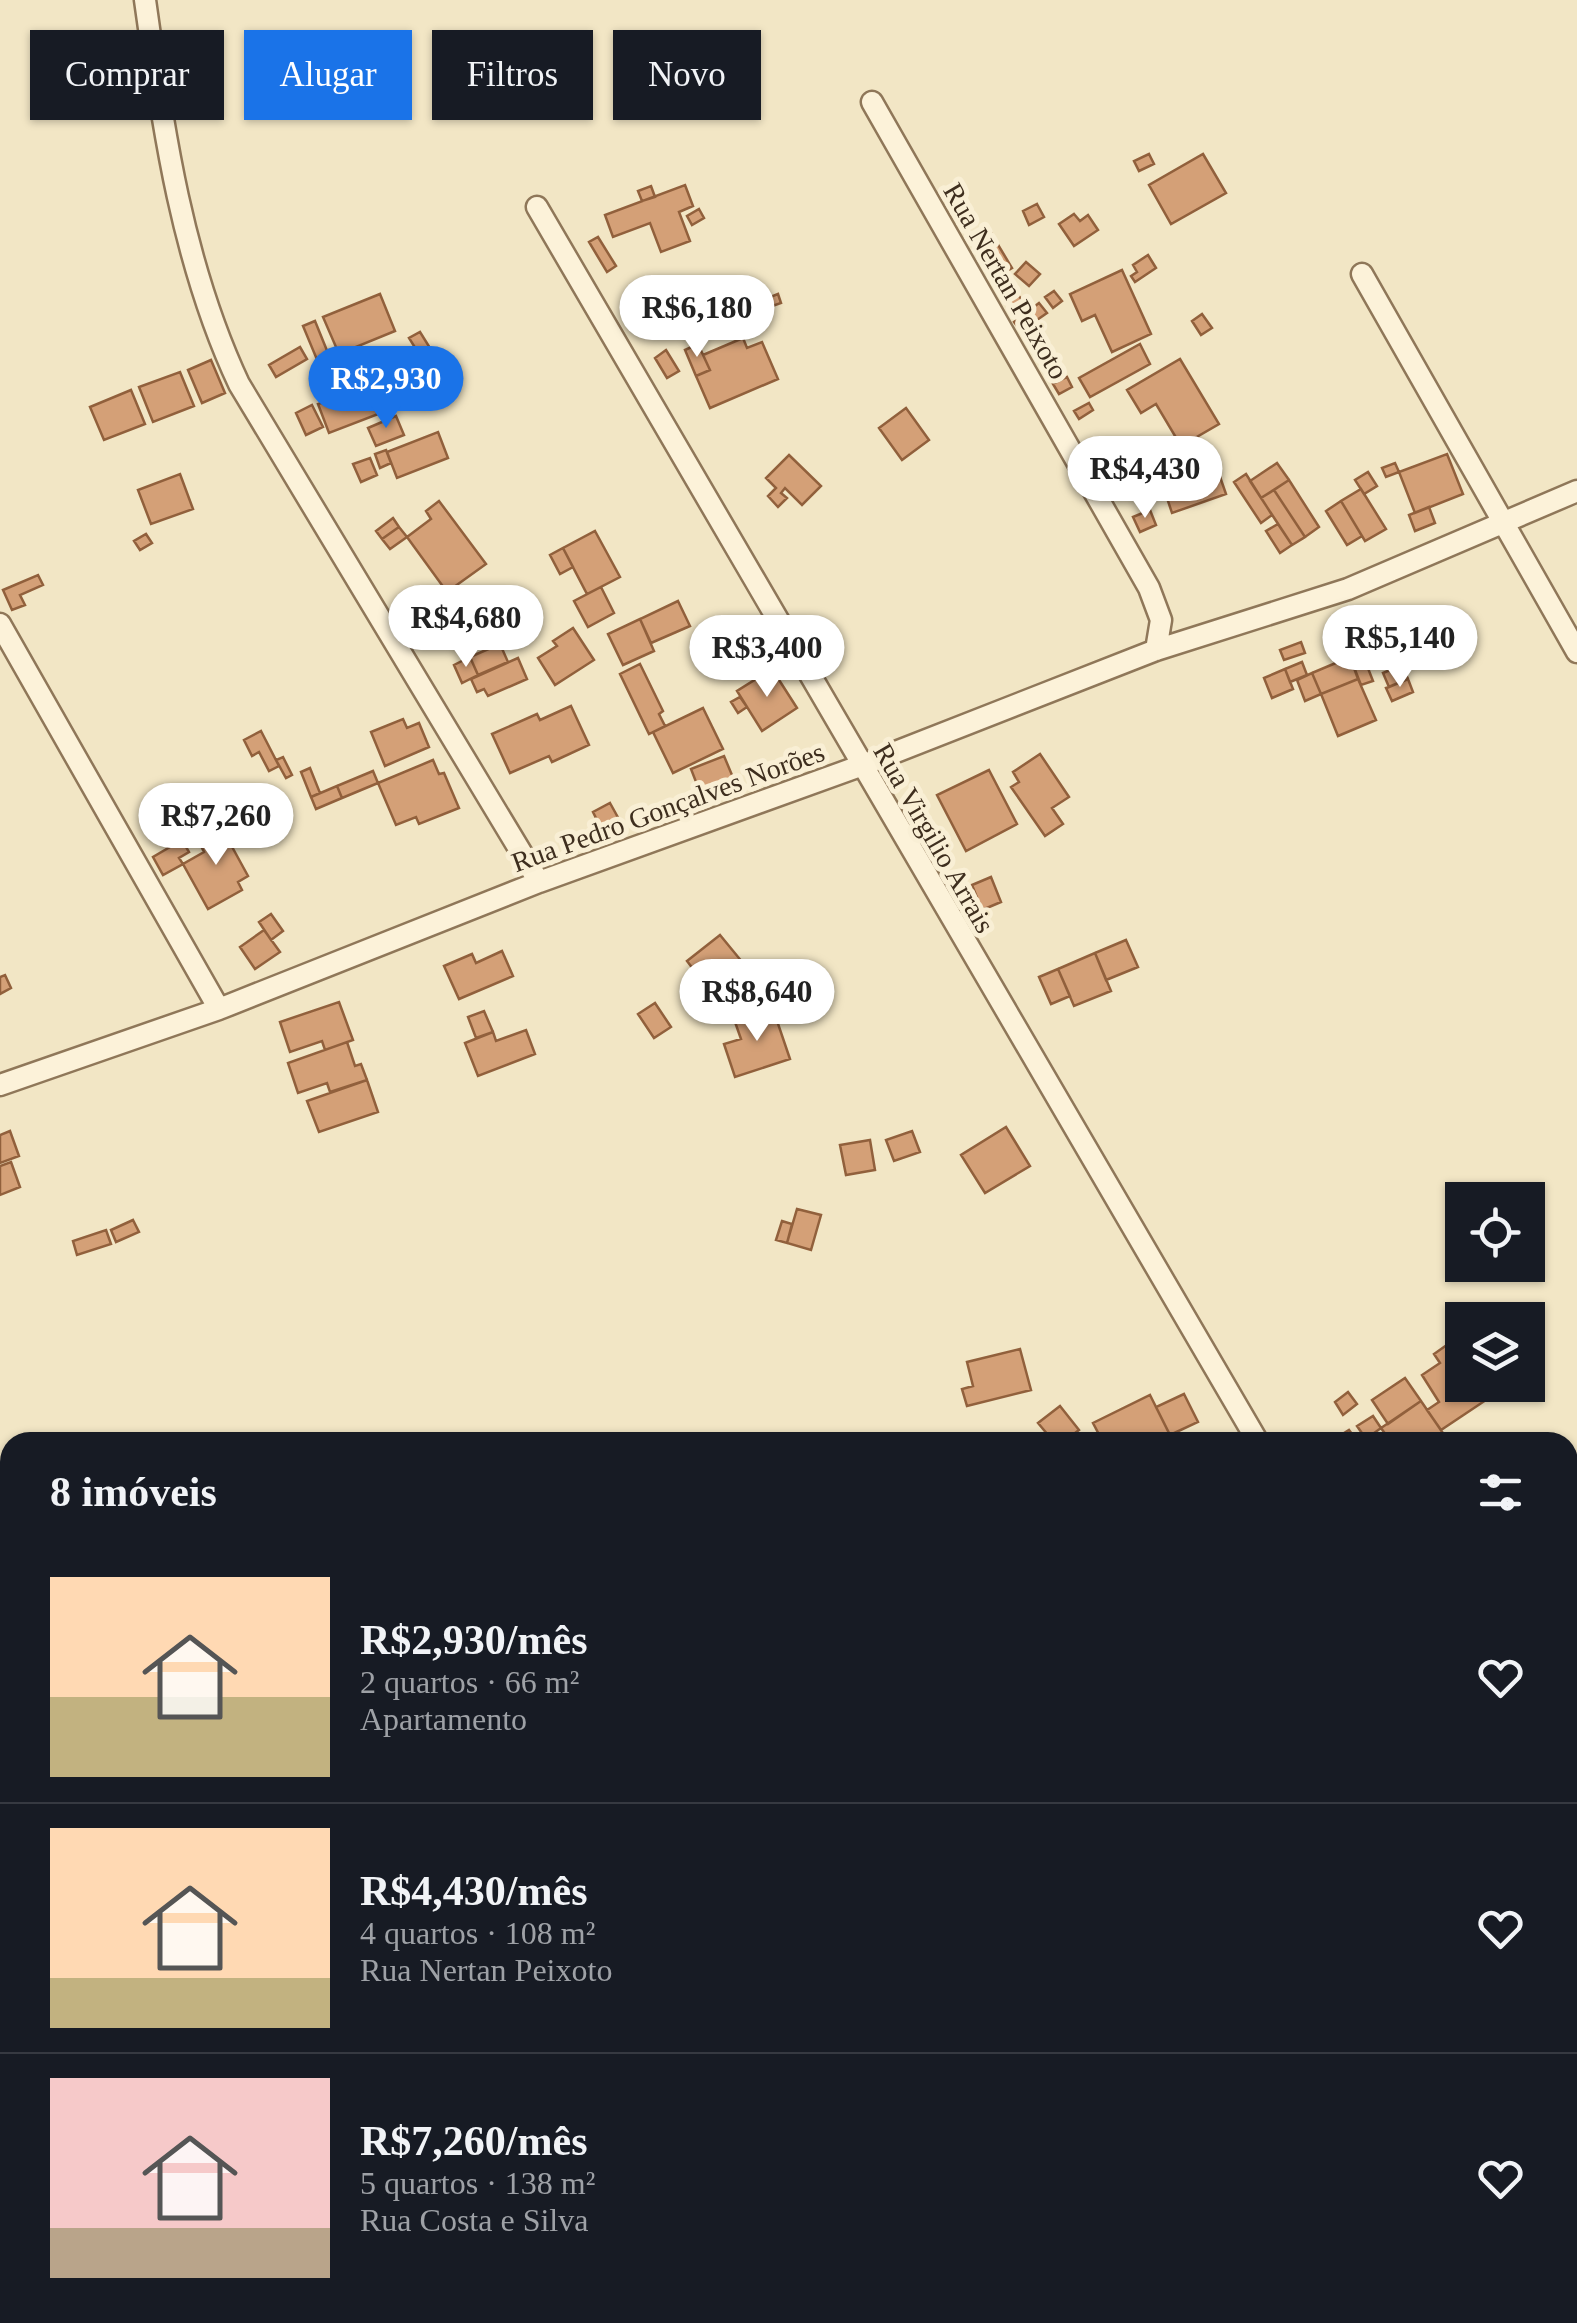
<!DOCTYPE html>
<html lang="pt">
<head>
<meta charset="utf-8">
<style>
	body { margin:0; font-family:Georgia,serif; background:#20242c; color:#f1f3f6; height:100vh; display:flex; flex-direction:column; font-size:38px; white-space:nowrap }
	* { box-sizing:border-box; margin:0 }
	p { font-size:32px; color:#9ea1a6 }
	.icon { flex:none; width:55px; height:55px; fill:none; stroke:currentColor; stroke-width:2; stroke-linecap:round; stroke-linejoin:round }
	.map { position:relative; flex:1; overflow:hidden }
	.panel { position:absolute; left:0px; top:1432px; width:1578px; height:892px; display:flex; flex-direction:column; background:#171b24; border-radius:30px 30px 0 0; box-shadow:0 2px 8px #0004 }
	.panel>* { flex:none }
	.guide { position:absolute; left:30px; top:30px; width:1000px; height:90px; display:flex; gap:20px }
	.buttons { position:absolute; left:1445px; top:1182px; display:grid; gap:20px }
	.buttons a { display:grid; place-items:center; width:100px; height:100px; border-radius:0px; background:#171b24; box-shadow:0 2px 8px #0004; font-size:50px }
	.price { position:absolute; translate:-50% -85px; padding:0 22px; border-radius:35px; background:#fff; color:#222; font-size:32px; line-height:65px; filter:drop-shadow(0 2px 5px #0008) }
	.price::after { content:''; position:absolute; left:50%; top:60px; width:30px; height:22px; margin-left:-15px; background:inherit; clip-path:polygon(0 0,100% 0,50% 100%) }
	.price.active { background:#1a73e8; color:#fff }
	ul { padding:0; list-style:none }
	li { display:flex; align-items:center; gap:30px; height:250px; padding:0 50px }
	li+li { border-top:2px solid #363941 }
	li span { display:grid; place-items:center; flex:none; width:280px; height:200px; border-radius:0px; color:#555 }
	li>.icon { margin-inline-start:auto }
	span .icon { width:120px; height:120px; fill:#fffc; stroke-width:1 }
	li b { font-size:42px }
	h2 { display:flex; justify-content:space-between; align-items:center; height:120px; padding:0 50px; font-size:42px }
	.tag { padding:0 35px; border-radius:0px; background:#171b24; box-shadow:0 2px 8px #0004; font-size:35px; line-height:90px }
	.tag.active { background:#1a73e8; color:#fff }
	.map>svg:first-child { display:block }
	.green { fill:#c9d297 }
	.building { fill:#d4a077; stroke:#91603c; stroke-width:2.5 }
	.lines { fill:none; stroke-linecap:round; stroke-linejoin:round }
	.minor-casing { stroke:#8f7759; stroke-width:25 }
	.minor { stroke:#fcf2d9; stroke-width:20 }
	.labels { text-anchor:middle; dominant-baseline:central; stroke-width:10; stroke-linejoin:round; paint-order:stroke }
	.street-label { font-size:28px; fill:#3e2e1e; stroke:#f9efd5 }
</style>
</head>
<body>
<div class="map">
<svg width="1577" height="2323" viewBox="0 0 1577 2323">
	<rect width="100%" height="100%" fill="#f2e6c5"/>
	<path class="green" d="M 1577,1924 L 1577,2323 L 0,2323 L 0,2200 L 10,2198 L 10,2315 L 1568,2315 L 1568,1926 Z"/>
	<path class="building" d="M 1149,154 L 1154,164 L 1139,171 L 1134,161 Z
		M 1203,154 L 1226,193 L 1171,224 L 1149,185 Z
		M 685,185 L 693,206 L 679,212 L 690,241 L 661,252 L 650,223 L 613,237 L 605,215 Z
		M 651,186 L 655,197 L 642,201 L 638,191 Z
		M 1037,204 L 1044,217 L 1029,225 L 1023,211 Z
		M 699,209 L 704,218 L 692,225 L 687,216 Z
		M 1074,214 L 1080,221 L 1088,215 L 1098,230 L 1074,246 L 1059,224 Z
		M 988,228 L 1012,268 L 993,279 L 969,239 Z
		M 598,237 L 616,266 L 607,272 L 589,242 Z
		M 1148,255 L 1156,268 L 1135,282 L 1131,276 L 1137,272 L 1133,265 Z
		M 1026,262 L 1040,274 L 1029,286 L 1015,274 Z
		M 1122,270 L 1151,334 L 1112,352 L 1095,315 L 1082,321 L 1070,294 Z
		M 1054,291 L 1062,301 L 1053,308 L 1045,297 Z
		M 380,294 L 395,331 L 339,354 L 323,317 Z
		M 778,294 L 781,303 L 758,311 L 755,303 Z
		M 1017,294 L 1024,302 L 1014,311 L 1007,303 Z
		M 642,295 L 658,319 L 639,331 L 623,306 Z
		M 1039,303 L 1047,313 L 1021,331 L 1014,322 Z
		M 1202,314 L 1212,328 L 1201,335 L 1192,321 Z
		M 315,321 L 330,358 L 318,362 L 303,326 Z
		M 420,332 L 430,348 L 419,354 L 409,338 Z
		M 743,338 L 747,348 L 762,342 L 778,379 L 710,408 L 696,376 L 710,370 L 703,355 Z
		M 698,344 L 710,370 L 696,376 L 685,350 Z
		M 1140,344 L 1150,364 L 1090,397 L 1079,378 Z
		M 300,347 L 307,359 L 276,377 L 269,365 Z
		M 666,350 L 679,371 L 667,378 L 655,358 Z
		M 1180,359 L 1219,424 L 1181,446 L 1156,404 L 1141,413 L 1127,390 Z
		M 211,360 L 225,393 L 202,403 L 188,370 Z
		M 360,362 L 368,385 L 388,378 L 399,406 L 329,433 L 318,404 L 328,401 L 319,377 Z
		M 180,372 L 194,406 L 153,422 L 139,387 Z
		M 1067,377 L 1072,387 L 1059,394 L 1053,384 Z
		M 131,390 L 145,424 L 104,440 L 90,407 Z
		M 1089,403 L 1093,410 L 1079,419 L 1074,411 Z
		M 312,405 L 323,427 L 306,435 L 296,413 Z
		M 906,408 L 929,440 L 902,460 L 879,428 Z
		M 396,416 L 404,435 L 376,446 L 368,428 Z
		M 438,432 L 448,458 L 397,478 L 387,452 Z
		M 386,450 L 391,463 L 380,468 L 375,454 Z
		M 1447,454 L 1463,494 L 1415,513 L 1399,472 Z
		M 789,455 L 821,486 L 802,505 L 785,488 L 781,493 L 787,498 L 778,507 L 768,496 L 776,488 L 766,478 Z
		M 370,458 L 377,475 L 361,482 L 353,464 Z
		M 1277,463 L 1289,480 L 1261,498 L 1250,481 Z
		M 1395,463 L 1399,472 L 1386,477 L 1382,468 Z
		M 1218,471 L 1226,494 L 1172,513 L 1164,489 Z
		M 1368,472 L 1377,486 L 1364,494 L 1355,480 Z
		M 180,474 L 193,509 L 151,524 L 138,490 Z
		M 1246,474 L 1272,515 L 1261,523 L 1234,482 Z
		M 1289,480 L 1319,527 L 1305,537 L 1274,490 Z
		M 1361,489 L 1386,529 L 1365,541 L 1341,501 Z
		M 1274,490 L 1305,537 L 1292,545 L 1261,498 Z
		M 439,501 L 486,564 L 447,592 L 407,537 L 431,519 L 426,511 Z
		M 1341,501 L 1362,536 L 1347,545 L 1326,511 Z
		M 1429,507 L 1435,523 L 1415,531 L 1409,515 Z
		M 1150,510 L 1156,525 L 1140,532 L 1133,517 Z
		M 393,518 L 399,527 L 382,539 L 376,531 Z
		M 1278,524 L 1292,545 L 1280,553 L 1266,531 Z
		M 399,527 L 407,537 L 390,549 L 382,539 Z
		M 595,531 L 620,577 L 587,594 L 563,548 Z
		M 146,534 L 152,543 L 140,550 L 134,541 Z
		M 563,548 L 573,567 L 560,574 L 550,555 Z
		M 38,575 L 43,585 L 20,595 L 25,605 L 12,610 L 3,590 Z
		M 601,587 L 614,613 L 588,627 L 574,601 Z
		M 678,601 L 690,626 L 651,643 L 640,619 Z
		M 640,619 L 654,651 L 623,665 L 608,634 Z
		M 748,624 L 753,637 L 717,652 L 712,640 Z
		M 573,628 L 594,660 L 555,685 L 538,658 L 557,646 L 553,641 Z
		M 1301,642 L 1305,653 L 1284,660 L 1280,650 Z
		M 500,644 L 508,662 L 478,675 L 470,657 Z
		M 1362,653 L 1373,681 L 1361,685 L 1350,657 Z
		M 470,657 L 478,675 L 462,683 L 454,665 Z
		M 1350,657 L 1358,679 L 1321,694 L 1312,673 Z
		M 518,658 L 527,679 L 488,696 L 484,689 L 477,692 L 471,679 Z
		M 1302,662 L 1307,675 L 1290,682 L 1285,669 Z
		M 640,664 L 663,711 L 659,714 L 665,726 L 649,734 L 620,674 Z
		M 1402,665 L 1408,679 L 1389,687 L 1383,673 Z
		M 772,669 L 797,708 L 762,731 L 737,691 Z
		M 1285,669 L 1293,689 L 1272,698 L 1264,678 Z
		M 1312,673 L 1321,694 L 1305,701 L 1297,680 Z
		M 1358,679 L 1376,720 L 1338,736 L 1321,694 Z
		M 1408,679 L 1413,692 L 1392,701 L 1386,688 Z
		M 740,697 L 747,707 L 738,713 L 731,702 Z
		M 571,706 L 589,745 L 552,762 L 549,756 L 510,773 L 492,734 L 537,714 L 540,720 Z
		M 703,708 L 723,749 L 673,773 L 653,732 Z
		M 403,719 L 407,728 L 419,723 L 429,747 L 385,766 L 371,732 Z
		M 261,731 L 279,766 L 269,771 L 259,752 L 252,756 L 244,740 Z
		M 1040,754 L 1069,797 L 1052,808 L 1063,824 L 1045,836 L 1011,787 L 1019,782 L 1013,772 Z
		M 724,756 L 737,787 L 703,800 L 691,769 Z
		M 283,757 L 292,775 L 286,778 L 276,760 Z
		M 433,760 L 439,774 L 444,773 L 459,808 L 419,824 L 416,817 L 396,825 L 378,783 Z
		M 310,768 L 320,793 L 311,797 L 301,772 Z
		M 989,770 L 1017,824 L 966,851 L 937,795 Z
		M 373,771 L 378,783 L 342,798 L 337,786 Z
		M 337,786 L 342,798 L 316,809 L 311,797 Z
		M 610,803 L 621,823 L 603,832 L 593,812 Z
		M 219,823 L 248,876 L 238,882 L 242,890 L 208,909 L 183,864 L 204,852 L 196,836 Z
		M 182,840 L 189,852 L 179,858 L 183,864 L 163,875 L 153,857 Z
		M 991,877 L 1001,902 L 982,910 L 972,885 Z
		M 271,914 L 283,931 L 271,940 L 259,922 Z
		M 264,930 L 280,952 L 255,969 L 240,947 Z
		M 720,935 L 743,963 L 709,990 L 687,961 Z
		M 1126,940 L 1138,967 L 1106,980 L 1095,953 Z
		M 502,951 L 513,976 L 459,999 L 444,966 L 472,954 L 476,963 Z
		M 1095,953 L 1111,991 L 1074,1006 L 1058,969 Z
		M 1058,969 L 1070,996 L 1051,1004 L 1039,977 Z
		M 5,975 L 11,988 L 0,994 L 0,977 Z
		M 339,1002 L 353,1040 L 325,1050 L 322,1041 L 290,1052 L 280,1022 Z
		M 655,1003 L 671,1027 L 654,1038 L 638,1014 Z
		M 773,1009 L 790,1059 L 735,1077 L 724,1044 L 741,1039 L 735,1022 Z
		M 484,1011 L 493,1032 L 476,1038 L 468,1017 Z
		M 526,1030 L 535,1054 L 478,1076 L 465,1043 L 493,1032 L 496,1041 Z
		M 347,1042 L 355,1066 L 361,1064 L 367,1080 L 330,1092 L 327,1083 L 298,1093 L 288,1063 Z
		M 367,1080 L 378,1112 L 319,1132 L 307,1101 Z
		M 1006,1127 L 1030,1166 L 985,1193 L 961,1155 Z
		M 10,1131 L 19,1156 L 0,1163 L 0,1135 Z
		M 912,1131 L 920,1152 L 894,1161 L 886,1140 Z
		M 870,1140 L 875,1170 L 846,1175 L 840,1145 Z
		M 11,1162 L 20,1187 L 0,1195 L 0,1166 Z
		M 797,1209 L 821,1215 L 811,1250 L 787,1243 Z
		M 133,1220 L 139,1232 L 116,1242 L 111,1230 Z
		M 782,1221 L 792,1224 L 787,1243 L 776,1240 Z
		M 106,1230 L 111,1244 L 77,1255 L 73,1241 Z
		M 1451,1342 L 1462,1359 L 1462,1385 L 1480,1385 L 1489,1398 L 1441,1430 L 1427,1410 L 1439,1402 L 1422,1375 L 1440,1363 L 1434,1354 Z
		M 1020,1349 L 1031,1390 L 967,1406 L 962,1389 L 973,1386 L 967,1362 Z
		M 1405,1378 L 1421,1401 L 1388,1424 L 1372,1400 Z
		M 1348,1392 L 1357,1404 L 1343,1415 L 1335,1402 Z
		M 1184,1394 L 1198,1422 L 1170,1435 L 1156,1407 Z
		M 1150,1395 L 1170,1435 L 1156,1442 L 1103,1442 L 1093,1423 Z
		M 1421,1401 L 1449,1442 L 1391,1442 L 1381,1428 Z
		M 1060,1406 L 1079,1430 L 1063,1442 L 1054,1442 L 1038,1423 Z
		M 1373,1416 L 1381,1428 L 1366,1439 L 1357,1426 Z
		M 1349,1430 L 1358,1442 L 1330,1442 Z
		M 1376,1432 L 1383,1442 L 1368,1442 L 1366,1439 Z
		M 1568,1508 L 1577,1523 L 1577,1533 L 1568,1538 Z
		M 1577,1944 L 1577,1978 L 1568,1982 L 1568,1948 Z
		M 1577,2010 L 1577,2082 L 1571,2085 L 1568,2077 L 1568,2015 Z
		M 793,2315 L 824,2315 L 827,2323 L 796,2323 Z
		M 942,2315 L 982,2315 L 963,2323 L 946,2323 Z"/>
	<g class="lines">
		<g class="minor-casing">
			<path id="minor" d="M 145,0 C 163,130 183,265 239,384 L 539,882
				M 872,102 L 1149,588 L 1161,620 L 1156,650
				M 537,207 L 1258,1442
				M 1362,274 L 1577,652
				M 0,624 L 219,1009
				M 0,1085 L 219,1009 L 539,882 L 860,766 L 1156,650 L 1348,589 L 1577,491
				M 1568,1582 L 1577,1582
				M 0,1954 L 10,1951
				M 1568,2192 L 1577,2214
				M 868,2315 L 871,2323
				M 910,2315 L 914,2323
				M 1001,2315 L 1004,2323
				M 1113,2323 L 1132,2315"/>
		</g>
		<use href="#minor" class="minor"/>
	</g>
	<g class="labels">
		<g class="street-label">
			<text transform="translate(1006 281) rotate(60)">Rua Nertan Peixoto</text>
			<text transform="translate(668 807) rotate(-20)">Rua Pedro Gonçalves Norões</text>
			<text transform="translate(934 838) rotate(60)">Rua Virgilio Arrais</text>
		</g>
	</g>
</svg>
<div class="buttons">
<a><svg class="icon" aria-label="locate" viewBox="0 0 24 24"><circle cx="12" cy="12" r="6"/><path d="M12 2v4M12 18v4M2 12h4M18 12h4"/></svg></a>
<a><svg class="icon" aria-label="layers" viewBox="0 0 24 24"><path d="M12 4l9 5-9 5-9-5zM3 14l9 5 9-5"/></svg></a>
</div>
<b class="price" style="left:697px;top:360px">R$6,180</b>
<b class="price active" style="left:386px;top:431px">R$2,930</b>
<b class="price" style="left:1145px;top:521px">R$4,430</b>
<b class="price" style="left:466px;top:670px">R$4,680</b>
<b class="price" style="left:1400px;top:690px">R$5,140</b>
<b class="price" style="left:767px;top:700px">R$3,400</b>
<b class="price" style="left:216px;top:868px">R$7,260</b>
<b class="price" style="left:757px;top:1044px">R$8,640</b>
<div class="guide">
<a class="tag">Comprar</a>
<a class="tag active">Alugar</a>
<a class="tag">Filtros</a>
<a class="tag">Novo</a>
</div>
<section class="panel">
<h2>8 imóveis<svg class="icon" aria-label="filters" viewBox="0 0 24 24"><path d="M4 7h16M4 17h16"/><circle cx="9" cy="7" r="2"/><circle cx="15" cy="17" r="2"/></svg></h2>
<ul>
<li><span style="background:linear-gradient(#ffd9b3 60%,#c2b280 0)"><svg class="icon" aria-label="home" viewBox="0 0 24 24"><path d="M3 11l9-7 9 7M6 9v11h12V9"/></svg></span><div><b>R$2,930/mês</b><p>2 quartos · 66 m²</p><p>Apartamento</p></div><svg class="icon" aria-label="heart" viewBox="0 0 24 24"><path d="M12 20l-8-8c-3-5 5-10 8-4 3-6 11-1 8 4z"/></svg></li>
<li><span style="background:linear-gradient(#ffd9b3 75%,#c2b280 0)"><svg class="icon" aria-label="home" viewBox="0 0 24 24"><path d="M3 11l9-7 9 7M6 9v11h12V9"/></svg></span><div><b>R$4,430/mês</b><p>4 quartos · 108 m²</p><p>Rua Nertan Peixoto</p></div><svg class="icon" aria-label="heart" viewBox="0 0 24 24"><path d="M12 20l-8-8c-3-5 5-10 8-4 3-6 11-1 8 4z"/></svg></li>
<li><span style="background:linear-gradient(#f6c9c9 75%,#b9a48a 0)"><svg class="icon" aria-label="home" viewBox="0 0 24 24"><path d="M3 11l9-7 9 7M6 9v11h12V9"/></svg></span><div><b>R$7,260/mês</b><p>5 quartos · 138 m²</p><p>Rua Costa e Silva</p></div><svg class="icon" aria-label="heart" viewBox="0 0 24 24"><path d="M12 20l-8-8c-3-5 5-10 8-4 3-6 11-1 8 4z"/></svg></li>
</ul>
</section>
</div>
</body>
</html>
